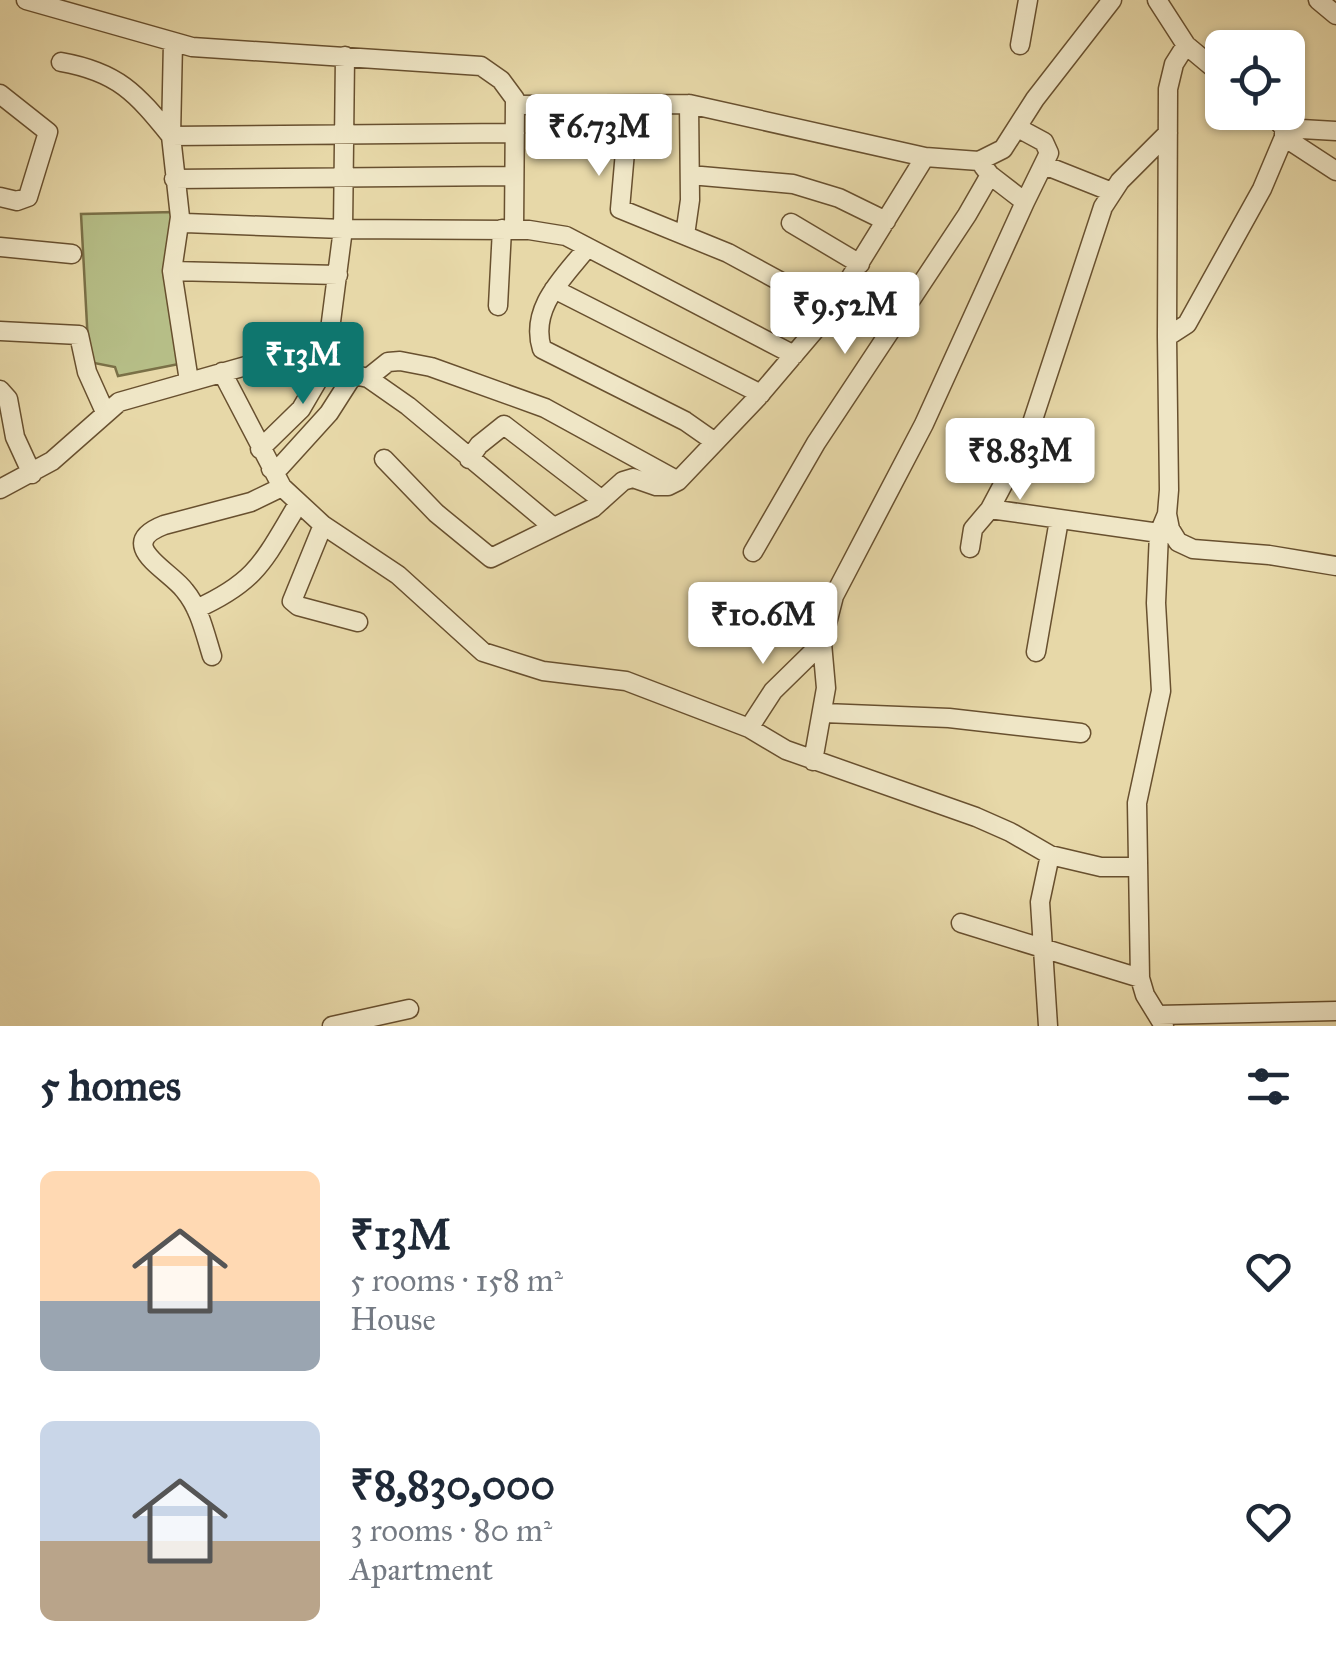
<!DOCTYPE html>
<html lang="en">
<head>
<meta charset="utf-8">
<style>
	body { margin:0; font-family:"IM FELL Great Primer",serif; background:#f2f2f3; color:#1f2937; height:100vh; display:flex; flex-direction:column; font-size:38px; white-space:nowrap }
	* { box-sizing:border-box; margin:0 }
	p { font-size:32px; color:#747a83 }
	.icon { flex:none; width:55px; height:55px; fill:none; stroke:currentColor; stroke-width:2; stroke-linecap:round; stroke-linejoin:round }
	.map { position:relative; height:1026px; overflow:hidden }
	.sheet { display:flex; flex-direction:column; background:#fff; flex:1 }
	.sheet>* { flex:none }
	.fabs { position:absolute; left:1205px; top:30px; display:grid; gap:20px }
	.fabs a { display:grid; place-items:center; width:100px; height:100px; border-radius:15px; background:#fff; box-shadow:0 2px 8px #0004; font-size:50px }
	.price { position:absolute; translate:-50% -85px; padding:0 22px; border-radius:10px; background:#fff; color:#222; font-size:32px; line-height:65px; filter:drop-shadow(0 2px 5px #0008) }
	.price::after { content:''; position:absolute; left:50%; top:60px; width:30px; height:22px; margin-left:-15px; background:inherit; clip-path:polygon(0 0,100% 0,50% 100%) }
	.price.selected { background:#0f766e; color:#fff }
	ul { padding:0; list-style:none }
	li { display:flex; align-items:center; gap:30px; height:250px; padding:0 40px }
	li span { display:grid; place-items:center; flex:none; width:280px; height:200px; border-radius:15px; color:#555 }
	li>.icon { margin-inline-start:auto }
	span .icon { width:120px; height:120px; fill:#fffc; stroke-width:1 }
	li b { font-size:42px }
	h2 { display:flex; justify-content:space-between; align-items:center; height:120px; padding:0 40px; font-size:42px }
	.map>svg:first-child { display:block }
	.green { fill:#b6be87; stroke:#7a7047; stroke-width:2.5 }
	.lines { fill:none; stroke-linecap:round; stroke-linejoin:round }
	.minor-casing { stroke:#68502f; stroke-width:21 }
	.minor { stroke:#efe6c6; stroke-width:18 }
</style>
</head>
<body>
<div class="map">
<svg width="1336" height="1026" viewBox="0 0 1336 1026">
	<rect width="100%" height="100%" fill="#e7d8a8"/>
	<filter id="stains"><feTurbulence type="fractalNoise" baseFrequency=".002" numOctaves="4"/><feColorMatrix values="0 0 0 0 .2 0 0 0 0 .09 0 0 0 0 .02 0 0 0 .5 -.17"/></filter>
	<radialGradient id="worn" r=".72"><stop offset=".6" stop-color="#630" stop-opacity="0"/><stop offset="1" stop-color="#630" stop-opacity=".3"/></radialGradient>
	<path class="green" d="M 174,212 L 184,363 L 118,376 L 115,367 L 89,362 L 81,214 Z"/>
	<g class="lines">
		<g class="minor-casing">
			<path id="minor" d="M 26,0 L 192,47 L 481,66 L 501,80 L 515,99 L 514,230
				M 1157,0 L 1186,45 L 1222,75
				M 1318,0 L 1336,15
				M 173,42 L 171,136 L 180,217 L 185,223 L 343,229 L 529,230 L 566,236 L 794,355
				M 1020,45 L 1028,0
				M 61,62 C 118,72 136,93 171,136 L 515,133
				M 0,94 L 48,132 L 28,197 L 17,201 L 0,197
				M 515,105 L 689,104 L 925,157 L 979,161 L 1003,149 L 1035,99 L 1112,0
				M 629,106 L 620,209 L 728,253 L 831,309
				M 1018,128 L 1044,142 L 1049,153 L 1025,202
				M 1284,128 L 1336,131
				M 1284,137 L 1336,171
				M 1044,165 L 1112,192
				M 690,175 L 793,184 L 839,198 L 886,221
				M 174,179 L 514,176
				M 180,217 L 172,271 L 189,381
				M 791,223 L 860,264
				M 685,235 L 690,200 L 689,104
				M 0,247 L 72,254
				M 587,248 C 564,277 529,308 542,349 L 685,421 L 715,442
				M 172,271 L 338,275
				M 554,289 L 761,394
				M 498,306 L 502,229
				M 0,331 L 79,335 L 87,372 L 105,412
				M 1167,337 L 1168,89 L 1174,64 L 1186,45
				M 325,368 L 368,378 L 388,362 L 400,361 L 431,367 L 545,408 L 678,481
				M 222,372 L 282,487 L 323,525 L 398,575 L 483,652 L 543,671 L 626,681 L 749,728 L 786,750 L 976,817 L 1010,832 L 1050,855 L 1101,867 L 1138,867
				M 368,378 L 408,406 L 552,526
				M 0,390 L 8,399 L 15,437 L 32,474
				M 260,449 L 301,409 L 325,368 L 343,229 L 345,56
				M 384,459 L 436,513 L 491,558 L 593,508 L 623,481 L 633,478 L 656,486 L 668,486 L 678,481 L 758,397 L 826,317 L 925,157
				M 469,459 L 479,445 L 504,425 L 602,500
				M 271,469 L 280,467 L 329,413 L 352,377
				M 0,489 L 52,461 L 119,402 L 327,343
				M 990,509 L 1159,533
				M 1167,514 L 1170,529 L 1178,542 L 1193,549 L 1269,555 L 1336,566
				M 323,525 L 292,601 L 298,606 L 358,622
				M 970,548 L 973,529 L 990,509 L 1026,441 L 1103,207 L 1120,181 L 1168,133
				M 753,552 L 816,443 L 967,215 L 990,175 L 983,166
				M 196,609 C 258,581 264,560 298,504
				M 1036,652 L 1059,520
				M 212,656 C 205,634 200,609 185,591 C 170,570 113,545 164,525 L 251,502 L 282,487
				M 824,713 L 949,718 L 1081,733
				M 749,728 L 773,691 L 822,643
				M 813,761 L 826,688 L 822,643 L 834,596 L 924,424 L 1025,202 L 990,175
				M 961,923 L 1140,978
				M 1158,1015 L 1336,1011
				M 332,1026 L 409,1009
				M 1048,1026 L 1040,902 L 1050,855
				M 1164,1026 L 1145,995 L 1140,978 L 1137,803 L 1161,691 L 1156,603 L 1159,533 L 1167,514 L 1169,490 L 1167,337 L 1187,324 L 1262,189 L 1284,137 L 1284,128 L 1270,112"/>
		</g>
		<use href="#minor" class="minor"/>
	</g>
	<rect width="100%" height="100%" filter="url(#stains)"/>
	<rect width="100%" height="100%" fill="url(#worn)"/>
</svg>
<div class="fabs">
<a><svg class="icon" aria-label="locate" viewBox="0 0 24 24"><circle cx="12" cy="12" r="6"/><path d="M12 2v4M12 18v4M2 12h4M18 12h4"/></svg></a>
</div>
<b class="price" style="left:599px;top:179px">₹6.73M</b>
<b class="price" style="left:845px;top:357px">₹9.52M</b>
<b class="price selected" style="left:303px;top:407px">₹13M</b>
<b class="price" style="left:1020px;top:503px">₹8.83M</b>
<b class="price" style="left:763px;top:667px">₹10.6M</b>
</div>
<section class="sheet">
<h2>5 homes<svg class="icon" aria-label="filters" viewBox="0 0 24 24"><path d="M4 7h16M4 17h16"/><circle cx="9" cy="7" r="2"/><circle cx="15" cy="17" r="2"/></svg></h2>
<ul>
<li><span style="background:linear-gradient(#ffd9b3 65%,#9aa5b1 0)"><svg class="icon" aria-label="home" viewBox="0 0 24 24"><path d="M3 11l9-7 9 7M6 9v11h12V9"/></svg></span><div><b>₹13M</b><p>5 rooms · 158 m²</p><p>House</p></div><svg class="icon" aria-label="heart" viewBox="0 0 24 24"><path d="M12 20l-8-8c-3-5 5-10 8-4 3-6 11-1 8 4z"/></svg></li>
<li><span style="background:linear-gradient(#c9d6e8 60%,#b9a48a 0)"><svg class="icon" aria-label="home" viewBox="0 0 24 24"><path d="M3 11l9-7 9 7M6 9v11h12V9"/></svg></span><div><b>₹8,830,000</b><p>3 rooms · 80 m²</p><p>Apartment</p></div><svg class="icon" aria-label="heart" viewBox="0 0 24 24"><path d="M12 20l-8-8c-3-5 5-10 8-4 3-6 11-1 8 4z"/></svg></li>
</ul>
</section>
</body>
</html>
